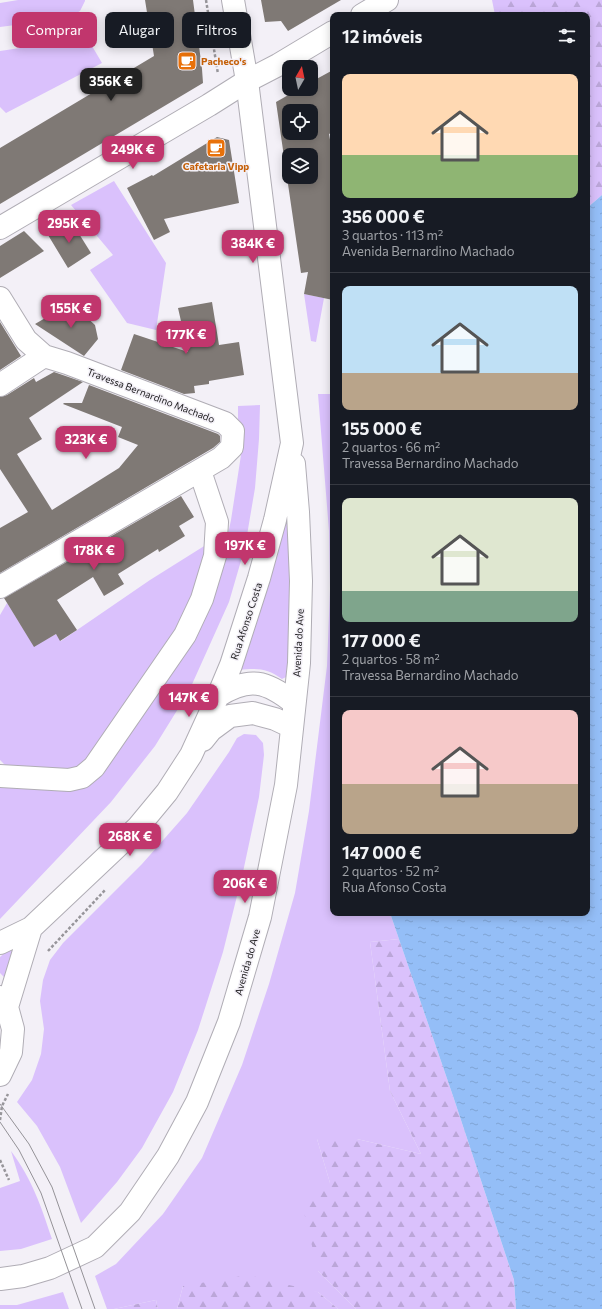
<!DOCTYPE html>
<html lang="pt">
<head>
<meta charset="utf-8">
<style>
	body { margin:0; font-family:Commissioner,sans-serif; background:#242831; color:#f1f3f6; height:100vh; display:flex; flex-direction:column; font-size:15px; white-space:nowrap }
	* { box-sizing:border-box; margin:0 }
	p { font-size:13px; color:#9ea1a6 }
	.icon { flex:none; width:22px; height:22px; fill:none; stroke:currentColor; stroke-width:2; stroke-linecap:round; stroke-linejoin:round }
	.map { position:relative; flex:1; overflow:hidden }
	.details { position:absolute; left:330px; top:12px; width:260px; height:904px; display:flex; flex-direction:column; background:#171b24; border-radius:8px; box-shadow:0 2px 10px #0003 }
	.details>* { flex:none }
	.hud { position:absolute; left:12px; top:12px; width:258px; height:36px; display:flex; gap:8px }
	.needle { width:26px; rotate:9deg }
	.controls { position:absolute; left:282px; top:60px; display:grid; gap:8px }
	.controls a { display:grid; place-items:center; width:36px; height:36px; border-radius:8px; background:#171b24; box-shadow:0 2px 10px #0003; font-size:20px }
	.price { position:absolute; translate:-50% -34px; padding:0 9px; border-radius:8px; background:#c1366d; color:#fff; font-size:13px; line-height:26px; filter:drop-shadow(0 1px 2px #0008) }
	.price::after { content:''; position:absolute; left:50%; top:24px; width:12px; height:9px; margin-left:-6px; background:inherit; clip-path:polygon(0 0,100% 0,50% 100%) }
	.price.current { background:#222; color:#fff }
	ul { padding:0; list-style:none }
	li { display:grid; align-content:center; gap:8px; height:212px; padding:0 12px }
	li+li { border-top:1px solid #363941 }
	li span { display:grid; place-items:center; height:124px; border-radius:8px; color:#555 }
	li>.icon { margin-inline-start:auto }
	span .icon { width:72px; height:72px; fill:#fffc; stroke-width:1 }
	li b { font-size:17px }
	h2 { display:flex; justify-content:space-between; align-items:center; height:48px; padding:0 12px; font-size:17px }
	.chip { padding:0 14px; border-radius:8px; background:#171b24; box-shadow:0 2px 10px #0003; font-size:14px; line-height:36px }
	.chip.current { background:#c1366d; color:#fff }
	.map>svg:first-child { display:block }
	.green { fill:#dac1fc }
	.forest { fill:url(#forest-firs) }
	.water { fill:url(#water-ripples) }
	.building { fill:#7f7975; fill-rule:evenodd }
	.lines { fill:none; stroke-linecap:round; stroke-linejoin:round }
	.minor-casing { stroke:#b0adb5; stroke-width:24 }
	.tertiary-casing { stroke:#b0adb5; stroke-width:24 }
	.secondary-casing { stroke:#b0adb5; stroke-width:24 }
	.path { stroke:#97959a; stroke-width:2.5; stroke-dasharray:3 2; stroke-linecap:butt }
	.minor { stroke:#fff; stroke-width:22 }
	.tertiary { stroke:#fff; stroke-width:22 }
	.secondary { stroke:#fff; stroke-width:22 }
	.tram { stroke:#949297; stroke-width:1 }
	.labels { text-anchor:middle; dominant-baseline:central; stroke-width:3; stroke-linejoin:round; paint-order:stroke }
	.food-label { font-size:10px; font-weight:bold; fill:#c56008; stroke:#f3f0f7; text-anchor:start }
	.street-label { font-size:10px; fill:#232224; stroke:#f3f0f7 }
</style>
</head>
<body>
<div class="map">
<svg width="602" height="1309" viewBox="0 0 602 1309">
	<defs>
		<pattern id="forest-firs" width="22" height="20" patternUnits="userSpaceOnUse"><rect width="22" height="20" fill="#dac1fc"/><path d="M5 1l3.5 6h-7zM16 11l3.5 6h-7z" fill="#bba6d8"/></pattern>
		<pattern id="water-ripples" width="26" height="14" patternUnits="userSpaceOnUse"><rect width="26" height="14" fill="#94bef7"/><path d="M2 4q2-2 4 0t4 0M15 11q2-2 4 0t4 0" fill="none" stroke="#7fa3d4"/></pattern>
	</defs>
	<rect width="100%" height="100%" fill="#f3f0f7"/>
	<path class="green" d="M 18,0 L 85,0 L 85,1 L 80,11 L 69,18 L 0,27 L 0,3 Z
		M 80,39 L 92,46 L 102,63 L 6,113 L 0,107 L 0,51 Z
		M 114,181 L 166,263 L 156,330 L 127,323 L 90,270 L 113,255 L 71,205 Z
		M 304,294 L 324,298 L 316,342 L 311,341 Z
		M 318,394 L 333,394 L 333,913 L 390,913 L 399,939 L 370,942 L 390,1091 L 421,1154 L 357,1139 L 317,1139 L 330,1183 L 318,1271 L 356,1309 L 338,1309 L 318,1292 L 183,1286 L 177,1309 L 158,1309 L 156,1300 L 114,1309 L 107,1309 L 95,1276 L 116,1264 L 163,1214 L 202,1158 L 242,1065 L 269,984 L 295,893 L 309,811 L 327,666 L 330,589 L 329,531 Z
		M 260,405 L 259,439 L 255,488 L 245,547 L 229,602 L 189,691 L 155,746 L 111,802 L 0,919 L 0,784 L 84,783 L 220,571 L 231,520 L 243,442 L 243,426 L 238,419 L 238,406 Z
		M 288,473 L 291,535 L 290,634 L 286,677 L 282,679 C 267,668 257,668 239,670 Z
		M 209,543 L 184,622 L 86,761 L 76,771 L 7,767 L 0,760 L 0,615 L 7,603 L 34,646 L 56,634 L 61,641 L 150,580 Z
		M 244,734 L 256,735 L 263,743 L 264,755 L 259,797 L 243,872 L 223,952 L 198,1030 L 173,1092 L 142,1148 L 117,1182 L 81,1223 L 60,1167 L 37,1126 L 17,1102 L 32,1080 L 41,1054 L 44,1029 L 40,1001 L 43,980 L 50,960 L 63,943 L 142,864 L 187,813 L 229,752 L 237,738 Z
		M 16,943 L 7,980 L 0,973 L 0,957 Z
		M 11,1151 C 32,1179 41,1206 52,1239 L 21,1249 L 0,1251 L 0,1188 L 20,1181 Z
		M 63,1292 L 69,1309 L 0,1309 L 0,1305 L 17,1305 Z"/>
	<path class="forest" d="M 492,0 L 602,0 L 602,195 L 587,208 L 587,15 L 495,15 Z
		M 399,939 L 453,1096 L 514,1280 L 516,1309 L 356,1309 L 318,1271 L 302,1204 L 330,1183 L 317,1139 L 357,1139 L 421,1154 L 390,1091 L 370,942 Z
		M 248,1275 L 318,1292 L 338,1309 L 177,1309 L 183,1286 Z
		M 156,1300 L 158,1309 L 114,1309 Z"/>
	<path class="water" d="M 602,195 L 602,1309 L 516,1309 L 514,1280 L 453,1096 L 390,913 L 587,913 L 587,208 Z"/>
	<path class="building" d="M 145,0 L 193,0 L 202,69 L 203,83 L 0,204 L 0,148 L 154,56 Z
		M 261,0 L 341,0 L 288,31 L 281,21 L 265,22 Z
		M 333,70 L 333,132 L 329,134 L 333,156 L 333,300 L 304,294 L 308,272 L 301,273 L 276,102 L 299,89 L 311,89 L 311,82 ZM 289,111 L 311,111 L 311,133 L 289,133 ZM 289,155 L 311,155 L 311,177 L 289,177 Z
		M 217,137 L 229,140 L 239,203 L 164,219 L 170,232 L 154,240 L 127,188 L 152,175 L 153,176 Z
		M 71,221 L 91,253 L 68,268 L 48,235 Z
		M 24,231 L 44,251 L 0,278 L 0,246 Z
		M 212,302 L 219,345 L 239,342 L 244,375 L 209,381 L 209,384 L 194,386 L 195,393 L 184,394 L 121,370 L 134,334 L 188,352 L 178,308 Z
		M 71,303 L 95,325 L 98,339 L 84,356 L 35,324 Z
		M 0,322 L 21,356 L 0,370 Z
		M 54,372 L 83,382 L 29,418 L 42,439 L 17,454 L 52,510 L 119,468 L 138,445 L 118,437 L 122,427 L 63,404 L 64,403 L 82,403 L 89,385 L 218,434 L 220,436 L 220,442 L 213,448 L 0,573 L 0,528 L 28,512 L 0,469 L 0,397 L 7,395 L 34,378 L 36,382 Z
		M 181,496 L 194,517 L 179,526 L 185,536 L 159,552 L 158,549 L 118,574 L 124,584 L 104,596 L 93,577 L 57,600 L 77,630 L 60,641 L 56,634 L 34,647 L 4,598 Z"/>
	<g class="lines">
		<g class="minor-casing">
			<path id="minor" d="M 0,298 L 26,340 L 44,356 L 67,363 L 225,423 L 233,431 L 232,447 L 221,458 L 0,587
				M 0,385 L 44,356
				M 0,776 L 69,780 L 82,777 L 94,767 L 185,635 L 202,599 L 215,556 L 217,522 L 200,471"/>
		</g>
		<g class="tertiary-casing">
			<path id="tertiary" d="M 218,696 C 249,676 267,681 294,703
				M 203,740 L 211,730 L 230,716 L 253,713 L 275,719 L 292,727
				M 0,943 L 31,928 L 138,827 L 167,792 L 191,755 L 218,696 L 231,665 L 259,578 L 275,520 L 292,443 L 247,81
				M 0,997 L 7,1007 L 13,1029 L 11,1052 L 0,1075
				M 7,1007 L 31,928
				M 0,1279 L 23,1276 L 50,1268 L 95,1247 L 130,1212 L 168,1156 L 197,1102 L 229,1022 L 260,917 L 286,785 L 299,663 L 301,581 L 298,512 L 294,464"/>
		</g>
		<g class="secondary-casing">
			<path id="secondary" d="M 233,0 L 247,81
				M 362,15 L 387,0
				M 0,228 L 209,105 L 247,81 L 278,65 L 333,32"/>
		</g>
		<path class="path" d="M 206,0 L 218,74
			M 48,951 L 106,889
			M 0,1120 L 2,1106 L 8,1094
			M 0,1160 L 9,1180"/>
		<use href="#minor" class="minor"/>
		<use href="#tertiary" class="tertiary"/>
		<use href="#secondary" class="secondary"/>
		<path class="tram" d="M 0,1104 L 29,1144 L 52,1187 L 95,1309
			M 0,1122 L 19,1150 L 41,1193 L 82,1309"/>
	</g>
	<defs>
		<g id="cafe-square" transform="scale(1)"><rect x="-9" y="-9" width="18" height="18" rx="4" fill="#e8710a" stroke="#f3f0f7"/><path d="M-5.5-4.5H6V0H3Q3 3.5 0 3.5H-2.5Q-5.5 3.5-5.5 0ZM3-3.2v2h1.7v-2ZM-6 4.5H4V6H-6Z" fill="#fff"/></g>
	</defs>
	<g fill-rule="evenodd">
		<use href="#cafe-square" x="187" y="61"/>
		<use href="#cafe-square" x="216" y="148"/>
	</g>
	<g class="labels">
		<g class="food-label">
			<text x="201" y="61">Pacheco's</text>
			<text x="216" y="166" text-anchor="middle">Cafetaria Vipp</text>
		</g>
		<g class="street-label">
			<text transform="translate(151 395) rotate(21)">Travessa Bernardino Machado</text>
			<text transform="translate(246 621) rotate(-72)">Rua Afonso Costa</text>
			<text transform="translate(298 643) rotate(-87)">Avenida do Ave</text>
			<text transform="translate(247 962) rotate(-74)">Avenida do Ave</text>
		</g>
	</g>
</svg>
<div class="controls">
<a><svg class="needle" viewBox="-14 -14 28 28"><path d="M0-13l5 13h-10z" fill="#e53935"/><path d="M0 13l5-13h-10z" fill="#9ea1a6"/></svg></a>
<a><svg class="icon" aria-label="locate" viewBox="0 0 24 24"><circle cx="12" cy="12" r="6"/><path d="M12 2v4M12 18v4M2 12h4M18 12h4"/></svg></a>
<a><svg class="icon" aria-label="layers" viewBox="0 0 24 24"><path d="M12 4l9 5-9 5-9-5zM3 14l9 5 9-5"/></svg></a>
</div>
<b class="price current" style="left:111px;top:102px">356K €</b>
<b class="price" style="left:133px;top:170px">249K €</b>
<b class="price" style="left:69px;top:244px">295K €</b>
<b class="price" style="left:253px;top:264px">384K €</b>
<b class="price" style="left:71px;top:329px">155K €</b>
<b class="price" style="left:186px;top:355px">177K €</b>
<b class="price" style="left:86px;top:460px">323K €</b>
<b class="price" style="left:245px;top:566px">197K €</b>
<b class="price" style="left:94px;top:571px">178K €</b>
<b class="price" style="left:189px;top:718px">147K €</b>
<b class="price" style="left:130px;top:857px">268K €</b>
<b class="price" style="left:245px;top:904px">206K €</b>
<div class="hud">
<a class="chip current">Comprar</a>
<a class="chip">Alugar</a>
<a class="chip">Filtros</a>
</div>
<section class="details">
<h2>12 imóveis<svg class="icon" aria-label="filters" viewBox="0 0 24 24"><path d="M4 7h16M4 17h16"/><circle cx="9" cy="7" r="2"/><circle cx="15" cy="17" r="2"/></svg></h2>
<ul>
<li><span style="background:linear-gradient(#ffd9b3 65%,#8fb573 0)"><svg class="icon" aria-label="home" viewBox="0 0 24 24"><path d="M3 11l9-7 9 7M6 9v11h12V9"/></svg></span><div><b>356 000 €</b><p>3 quartos · 113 m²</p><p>Avenida Bernardino Machado</p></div></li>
<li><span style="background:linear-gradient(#bfe0f5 70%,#b9a48a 0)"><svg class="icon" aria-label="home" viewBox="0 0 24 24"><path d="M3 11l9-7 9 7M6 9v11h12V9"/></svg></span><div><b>155 000 €</b><p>2 quartos · 66 m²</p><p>Travessa Bernardino Machado</p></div></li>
<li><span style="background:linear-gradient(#dfe7d0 75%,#7fa58c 0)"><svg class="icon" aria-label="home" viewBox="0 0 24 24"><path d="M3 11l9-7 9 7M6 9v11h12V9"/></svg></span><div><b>177 000 €</b><p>2 quartos · 58 m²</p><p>Travessa Bernardino Machado</p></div></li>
<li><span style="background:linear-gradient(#f6c9c9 60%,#b9a48a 0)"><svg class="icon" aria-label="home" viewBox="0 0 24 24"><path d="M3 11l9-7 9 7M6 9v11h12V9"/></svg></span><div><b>147 000 €</b><p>2 quartos · 52 m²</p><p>Rua Afonso Costa</p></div></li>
</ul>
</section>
</div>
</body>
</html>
